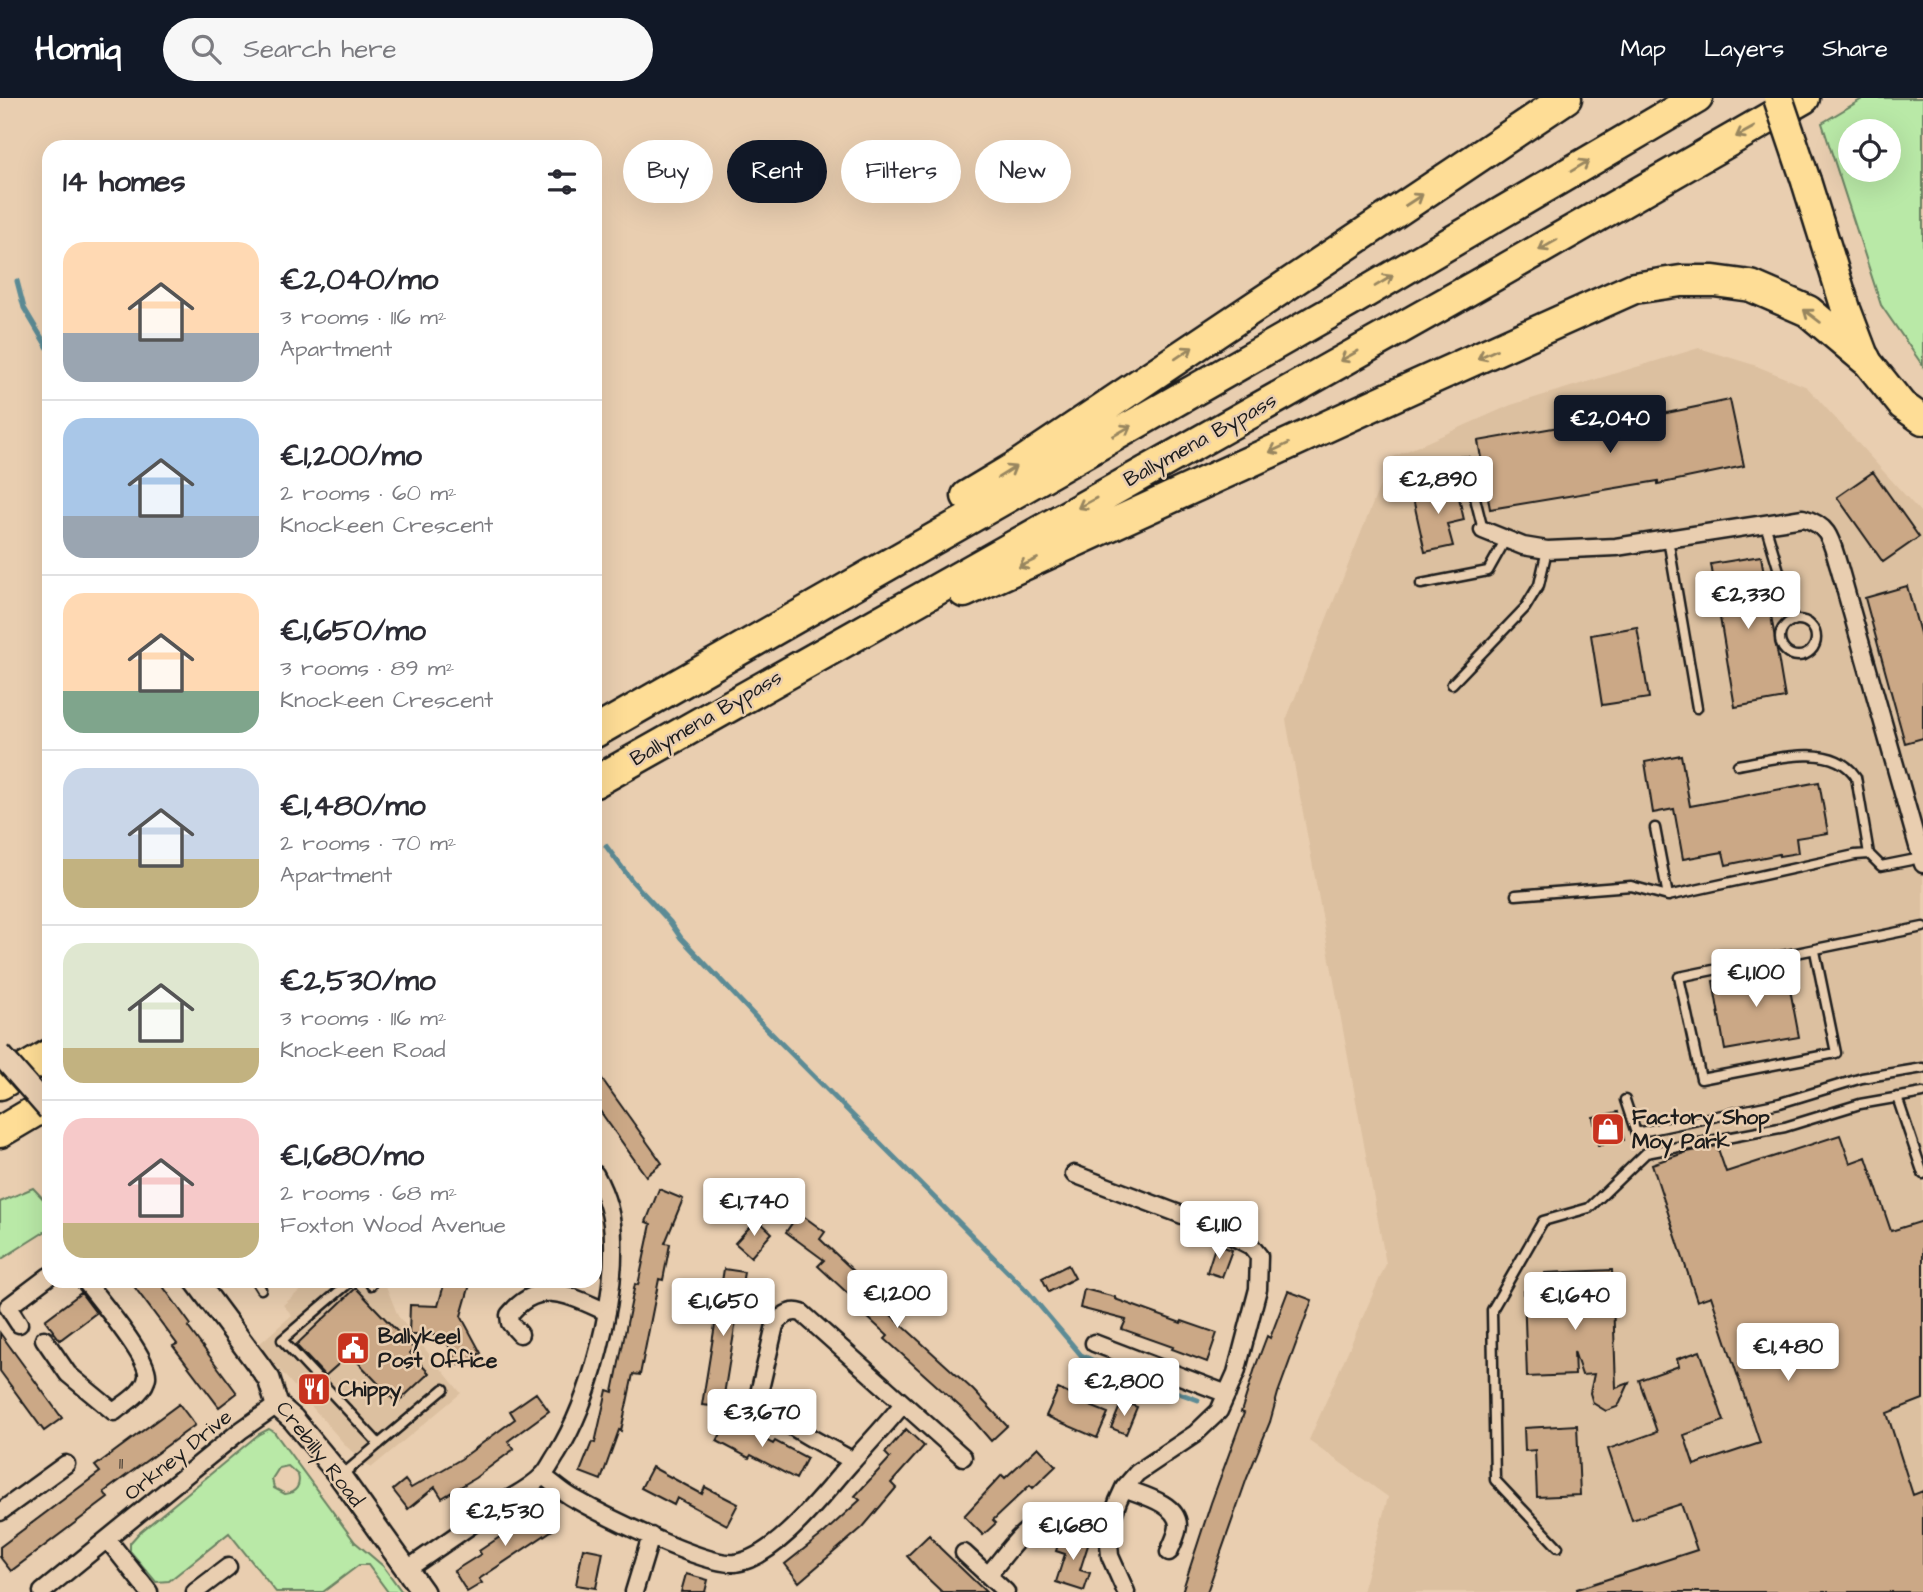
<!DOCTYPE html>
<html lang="en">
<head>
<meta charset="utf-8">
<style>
	body { margin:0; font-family:"Architects Daughter",sans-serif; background:#f7f7f7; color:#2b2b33; height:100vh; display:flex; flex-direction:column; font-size:26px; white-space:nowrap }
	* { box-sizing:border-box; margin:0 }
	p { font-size:23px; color:#7c7c81 }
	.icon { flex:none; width:38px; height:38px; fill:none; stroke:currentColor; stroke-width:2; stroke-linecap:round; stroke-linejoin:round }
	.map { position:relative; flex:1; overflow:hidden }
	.drawer { position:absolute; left:42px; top:42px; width:560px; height:1148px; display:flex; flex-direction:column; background:#fff; border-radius:21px; box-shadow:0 7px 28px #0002 }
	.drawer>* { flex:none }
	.hud { position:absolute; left:623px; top:42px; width:665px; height:63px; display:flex; gap:14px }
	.controls { position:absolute; left:1838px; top:21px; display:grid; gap:14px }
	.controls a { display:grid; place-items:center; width:63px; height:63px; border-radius:50%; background:#fff; box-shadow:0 7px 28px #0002; font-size:35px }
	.price { position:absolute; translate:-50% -60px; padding:0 16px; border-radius:7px; background:#fff; color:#222; font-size:23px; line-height:46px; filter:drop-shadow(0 2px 4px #0008) }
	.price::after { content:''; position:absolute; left:50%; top:42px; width:21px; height:16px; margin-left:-10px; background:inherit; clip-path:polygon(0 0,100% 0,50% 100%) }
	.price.current { background:#111827; color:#fff }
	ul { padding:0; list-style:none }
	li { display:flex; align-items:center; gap:21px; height:175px; padding:0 21px }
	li+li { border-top:2px solid #e1e1e2 }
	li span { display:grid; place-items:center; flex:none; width:196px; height:140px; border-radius:21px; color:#555 }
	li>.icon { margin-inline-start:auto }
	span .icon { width:84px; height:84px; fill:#fffc; stroke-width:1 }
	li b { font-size:30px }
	h2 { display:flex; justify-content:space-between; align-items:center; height:84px; padding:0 21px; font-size:30px }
	.pill { padding:0 24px; border-radius:32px; background:#fff; box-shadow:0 7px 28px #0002; font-size:24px; line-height:63px }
	.pill.current { background:#111827; color:#fff }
	header { display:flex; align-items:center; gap:42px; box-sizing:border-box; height:98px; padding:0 35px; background:#111827; color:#fff }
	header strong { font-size:33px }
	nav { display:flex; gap:38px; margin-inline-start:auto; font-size:24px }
	.search { width:490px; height:63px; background:#f7f7f7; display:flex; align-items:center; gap:18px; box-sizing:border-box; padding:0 24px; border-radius:38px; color:#7c7c81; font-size:26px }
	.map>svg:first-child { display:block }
	.built { fill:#dcc0a0 }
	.green { fill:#b9e9a7; stroke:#6a8262; stroke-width:2; fill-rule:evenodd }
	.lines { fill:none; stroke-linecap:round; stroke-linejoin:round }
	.stream { stroke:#5c8b95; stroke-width:5 }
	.building { fill:#cba886; stroke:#1c1c1c; stroke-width:2 }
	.service-casing { stroke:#1c1c1c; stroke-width:13 }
	.minor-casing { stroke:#1c1c1c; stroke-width:21 }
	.tertiary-casing { stroke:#1c1c1c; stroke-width:26 }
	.trunk-casing { stroke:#1c1c1c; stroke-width:33 }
	.motorway-casing { stroke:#1c1c1c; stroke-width:35 }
	.service { stroke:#e9ceb0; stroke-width:8 }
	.minor { stroke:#e9ceb0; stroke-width:16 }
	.tertiary { stroke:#e9ceb0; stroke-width:21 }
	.trunk { stroke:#fedd96; stroke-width:28 }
	.motorway { stroke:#fedd96; stroke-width:30 }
	.tertiary-bridge-casing { stroke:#1c1c1c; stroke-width:26; stroke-linecap:butt }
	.trunk-bridge-casing { stroke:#1c1c1c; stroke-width:33; stroke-linecap:butt }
	.tertiary-bridge { stroke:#e9ceb0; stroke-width:21 }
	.trunk-bridge { stroke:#fedd96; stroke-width:28 }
	.oneway { stroke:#98865f }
	.labels { text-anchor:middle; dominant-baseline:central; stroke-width:5; stroke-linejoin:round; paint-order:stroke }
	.number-label { font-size:18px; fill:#483f36 }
	.street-label { font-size:21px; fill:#1c1c1c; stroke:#e9ceb0 }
	.poi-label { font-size:21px; font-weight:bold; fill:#1c1c1c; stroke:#e9ceb0; text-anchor:start }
</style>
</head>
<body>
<header>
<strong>Homiq</strong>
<div class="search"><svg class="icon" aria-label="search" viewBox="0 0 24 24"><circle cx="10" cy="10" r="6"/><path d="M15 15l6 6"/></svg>Search here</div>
<nav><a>Map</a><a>Layers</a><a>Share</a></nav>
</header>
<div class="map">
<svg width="1923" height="1494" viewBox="0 0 1923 1494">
	<rect width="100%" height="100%" fill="#e9ceb0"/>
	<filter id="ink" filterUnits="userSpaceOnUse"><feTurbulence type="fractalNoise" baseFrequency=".0143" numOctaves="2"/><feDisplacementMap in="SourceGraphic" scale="14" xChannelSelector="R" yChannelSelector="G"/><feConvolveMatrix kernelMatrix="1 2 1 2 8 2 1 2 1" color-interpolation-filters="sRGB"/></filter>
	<g filter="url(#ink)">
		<path class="built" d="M 1699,250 L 1754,267 L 1807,289 L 1923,417 L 1923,1494 L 1362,1494 L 1388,1399 L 1309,1342 L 1386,1166 L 1286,622 L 1391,360 L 1511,307 Z
			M 311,1183 L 384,1183 L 398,1218 L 461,1295 L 371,1370 L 347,1349 L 258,1247 L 292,1217 L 283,1207 Z"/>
		<path class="green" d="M 1864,0 L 1923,0 L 1923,268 L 1881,207 L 1822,25 ZM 1888,33 L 1888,72 L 1850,72 L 1850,33 Z
			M 33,1090 L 49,1107 L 49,1131 L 0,1162 L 0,1104 Z
			M 269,1331 L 274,1334 L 355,1444 L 383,1468 L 402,1494 L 388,1494 L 368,1467 L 359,1467 L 323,1494 L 276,1494 L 229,1435 L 169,1483 L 156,1484 L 130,1453 L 130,1445 L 138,1436 L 259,1336 ZM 288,1368 L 298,1377 C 301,1387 296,1395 285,1396 L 274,1390 L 272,1381 L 279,1370 Z"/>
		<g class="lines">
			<path class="stream" d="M 17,183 L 24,210 L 49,252
				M 606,748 L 632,783 L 670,824 L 681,840 L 764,928 L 1028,1194 L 1081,1257 L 1105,1268 L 1198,1302"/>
		</g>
		<path class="building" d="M 1730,302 L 1744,368 L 1658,386 L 1658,383 L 1490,411 L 1478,343 L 1622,318 L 1623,324 Z
			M 1873,374 L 1919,439 L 1883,464 L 1837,399 Z
			M 1456,386 L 1464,422 L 1447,426 L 1453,448 L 1425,454 L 1412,396 Z
			M 1761,458 L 1785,600 L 1735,609 L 1711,466 Z
			M 1907,488 L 1923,546 L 1923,640 L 1905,645 L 1865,500 Z
			M 1637,529 L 1649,600 L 1602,607 L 1591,537 Z
			M 1681,657 L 1690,708 L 1819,684 L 1828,735 L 1796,740 L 1798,755 L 1779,758 L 1779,756 L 1726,767 L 1723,754 L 1683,761 L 1674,711 L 1653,715 L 1645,664 Z
			M 1786,870 L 1799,939 L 1725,952 L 1713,883 Z
			M 595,971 L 662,1065 L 646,1078 L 595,1006 Z
			M 1618,1014 L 1624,1042 L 1598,1047 L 1593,1019 Z
			M 1840,1037 L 1850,1065 L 1866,1059 L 1891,1133 L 1923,1123 L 1923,1301 L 1887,1315 L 1913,1397 L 1923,1393 L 1923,1494 L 1578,1494 L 1577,1491 L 1697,1452 L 1681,1406 L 1632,1422 L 1608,1351 L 1657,1334 L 1639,1282 L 1679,1268 L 1677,1261 L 1700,1253 L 1724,1323 L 1684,1337 L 1694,1367 L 1760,1345 L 1711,1198 L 1697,1203 L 1652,1066 L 1687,1054 L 1717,1048 L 1726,1074 Z
			M 659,1091 L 683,1101 L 665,1145 L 670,1146 L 663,1182 L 659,1181 L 640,1277 L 633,1276 L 621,1333 L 619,1332 L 601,1382 L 580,1374 L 592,1344 L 595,1345 L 607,1292 L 613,1294 L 635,1186 L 638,1187 L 651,1126 L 646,1124 Z
			M 799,1115 L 825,1134 L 820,1141 L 858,1177 L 856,1179 L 894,1214 L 891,1217 L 973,1292 L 1007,1328 L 991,1343 L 967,1315 L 885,1241 L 888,1238 L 853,1206 L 856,1203 L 818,1168 L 824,1162 L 786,1134 Z
			M 757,1121 L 772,1135 L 751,1159 L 735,1145 Z
			M 1216,1146 L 1232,1152 L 1222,1179 L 1207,1174 Z
			M 1068,1167 L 1075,1180 L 1049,1194 L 1042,1180 Z
			M 724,1171 L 744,1174 L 722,1309 L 702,1307 Z
			M 1612,1172 L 1616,1290 L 1629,1285 L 1620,1305 L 1617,1309 L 1606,1313 L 1593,1305 L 1590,1295 L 1594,1276 L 1582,1277 L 1574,1253 L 1575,1277 L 1527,1279 L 1524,1193 L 1546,1193 L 1545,1175 Z
			M 130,1183 L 159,1183 L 191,1227 L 188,1229 L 237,1295 L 219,1309 L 173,1248 L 177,1246 Z
			M 445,1183 L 471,1183 L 461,1218 L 481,1255 L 459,1267 L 443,1237 L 409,1237 L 410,1207 L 438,1208 Z
			M 356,1190 L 414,1251 L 410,1255 L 429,1275 L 397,1305 L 350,1256 L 325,1278 L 296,1247 Z
			M 1084,1191 L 1115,1199 L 1115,1201 L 1181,1225 L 1182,1223 L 1217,1235 L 1207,1264 L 1172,1251 L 1173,1249 L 1122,1231 L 1126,1222 L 1080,1210 Z
			M 1288,1193 L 1312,1202 L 1278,1295 L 1270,1324 L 1247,1380 L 1207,1494 L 1182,1494 L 1211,1405 L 1244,1315 L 1241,1314 L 1256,1267 L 1267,1238 L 1270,1240 Z
			M 81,1195 L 96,1215 L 60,1242 L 45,1222 Z
			M 0,1235 L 62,1320 L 44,1333 L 0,1273 Z
			M 1058,1291 L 1076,1299 L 1075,1302 L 1108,1315 L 1097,1340 L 1046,1318 Z
			M 536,1295 L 549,1313 L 508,1343 L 514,1351 L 475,1380 L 442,1400 L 435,1389 L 408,1411 L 393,1392 L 405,1382 L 411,1390 L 461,1361 L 515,1321 L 510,1313 Z
			M 1122,1303 L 1137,1309 L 1126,1336 L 1111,1330 Z
			M 179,1306 L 195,1327 L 104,1394 L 108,1400 L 11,1473 L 0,1459 L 0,1449 L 100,1374 L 95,1368 Z
			M 728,1322 L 773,1346 L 775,1343 L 807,1360 L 796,1381 L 751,1357 L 749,1360 L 717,1343 Z
			M 1577,1327 L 1580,1397 L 1537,1399 L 1535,1352 L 1525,1353 L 1524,1330 Z
			M 906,1331 L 924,1348 L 891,1385 L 896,1390 L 863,1429 L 799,1484 L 785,1466 L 824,1435 L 860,1402 L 855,1398 L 890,1360 L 885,1355 Z
			M 1038,1349 L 1056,1368 L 1033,1390 L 1030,1387 L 993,1422 L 996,1425 L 983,1437 L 964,1418 L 1002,1377 L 1005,1380 Z
			M 652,1369 L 702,1396 L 705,1389 L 738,1406 L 727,1427 L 677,1400 L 674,1407 L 641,1390 Z
			M 544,1409 L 557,1429 L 479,1481 L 482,1485 L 467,1494 L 454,1473 L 481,1456 L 479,1453 Z
			M 1062,1434 L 1089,1444 L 1080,1472 L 1090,1475 L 1084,1493 L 1056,1484 L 1065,1456 L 1056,1453 Z
			M 929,1437 L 940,1450 L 986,1494 L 942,1494 L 922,1475 L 907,1458 Z
			M 583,1450 L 603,1454 L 596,1490 L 576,1487 Z
			M 686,1476 L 708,1482 L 705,1494 L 681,1494 Z"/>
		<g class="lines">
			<g class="service-casing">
				<path id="service" d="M 1441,365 L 1466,364 L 1483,432
					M 1765,426 L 1794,523
					M 1668,441 L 1697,610
					M 1421,486 L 1488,473 L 1506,441
					M1780 540a18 18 0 1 1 36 0a18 18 0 1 1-36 0Z
					M 1452,586 L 1525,510 L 1539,487 L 1547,452
					M 1738,667 C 1773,661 1833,643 1856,679 L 1869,756
					M 1655,730 L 1668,798 L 1855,757 L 1869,756 L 1881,768 L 1921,760
					M 1516,797 L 1631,788 L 1668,798
					M 1815,853 L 1836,955 L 1701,981 L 1679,879 L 1923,829
					M 1897,999 L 1923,1076
					M 1625,1002 L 1636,1035 L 1780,1005 L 1862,980 L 1923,970
					M 256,1183 L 261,1191
					M 351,1183 L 282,1242 L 379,1346
					M 369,1183 L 371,1187
					M 342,1377 L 444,1291
					M 1558,1449 L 1495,1382 L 1492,1212 L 1543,1123 L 1589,1110 L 1646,1055 L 1785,1029 L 1860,1006 L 1923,995"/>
			</g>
			<g class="minor-casing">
				<path id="minor" d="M 1483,432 L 1523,448 L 1547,452 L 1616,449 L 1803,420 C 1831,428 1831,444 1839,469 L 1923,766
					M 1074,1076 L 1214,1129 L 1251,1148 L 1259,1158 L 1258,1191 L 1236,1275 L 1219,1313 L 1195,1336 L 1137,1375 L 1124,1390 L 1118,1403 L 1108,1432 L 1110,1458 L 1126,1494
					M 19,1226 L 8,1209 L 49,1178
					M 520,1236 L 510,1225 L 509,1217 C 540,1179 570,1198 607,1214
					M 44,1241 L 68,1276 L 114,1314 C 125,1305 145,1294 147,1279 C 150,1261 98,1200 85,1183
					M 1094,1245 L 1227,1296
					M 853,1363 C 828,1348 764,1321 760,1291 L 775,1227 C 781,1219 790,1211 802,1215 L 963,1359
					M 543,1378 C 553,1385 562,1394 573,1400 C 603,1417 704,1468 735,1465 C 776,1460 824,1395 850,1366 C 868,1346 886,1327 903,1306
					M 1124,1390 C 1141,1397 1177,1405 1178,1427 C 1178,1436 1172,1446 1169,1454
					M 0,1414 L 66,1366
					M 108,1442 L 149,1494
					M 964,1455 L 1006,1494
					M 406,1472 C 438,1450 470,1428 503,1405 C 515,1397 532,1389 542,1378 C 548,1373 552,1363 557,1356 C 591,1301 615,1207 613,1142 C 613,1118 606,1096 595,1076
					M 988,1477 C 1004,1459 1023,1427 1048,1421 C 1066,1417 1090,1427 1108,1432
					M 42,1494 L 240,1333 L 277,1307
					M 195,1494 L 228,1469
					M 634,1494 L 651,1438"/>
			</g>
			<g class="tertiary-casing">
				<path id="tertiary" d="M 196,1183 L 269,1281 L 277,1307 L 293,1321 L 340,1378 L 423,1494"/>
			</g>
			<g class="trunk-casing">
				<path id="trunk" d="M 1806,83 L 1846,211 L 1865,261 L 1902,307 L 1923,322"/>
			</g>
			<g class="motorway-casing">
				<path id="motorway" d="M 967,398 L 1017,368 L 1566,0
					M 964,494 L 1413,289 L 1634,190 L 1681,183 L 1714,183 L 1751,188 L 1808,213 L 1865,261
					M 595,634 L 1349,204 L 1697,0
					M 595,684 L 1488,181 L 1804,0
					M 0,986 L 49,957
					M 0,1034 L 49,1005"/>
			</g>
			<use href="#service" class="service"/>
			<use href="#minor" class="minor"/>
			<use href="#tertiary" class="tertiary"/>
			<use href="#trunk" class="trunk"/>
			<use href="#motorway" class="motorway"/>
			<g class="tertiary-bridge-casing">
				<path id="tertiary-bridge" d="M 0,956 L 49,1012"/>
			</g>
			<g class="trunk-bridge-casing">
				<path id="trunk-bridge" d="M 1778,0 L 1806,83"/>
			</g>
			<use href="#tertiary-bridge" class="tertiary-bridge"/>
			<use href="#trunk-bridge" class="trunk-bridge"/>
		</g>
		<defs><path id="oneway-shaft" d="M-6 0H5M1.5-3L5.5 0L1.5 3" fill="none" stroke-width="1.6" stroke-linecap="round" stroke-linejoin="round" transform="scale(1.75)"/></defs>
		<g class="oneway">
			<use href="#oneway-shaft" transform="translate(1745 34) rotate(151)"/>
			<use href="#oneway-shaft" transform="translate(1580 68) rotate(-31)"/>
			<use href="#oneway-shaft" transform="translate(1414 102) rotate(-33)"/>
			<use href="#oneway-shaft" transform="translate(1548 147) rotate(150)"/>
			<use href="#oneway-shaft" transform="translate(1384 183) rotate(-31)"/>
			<use href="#oneway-shaft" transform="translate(1812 218) rotate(-143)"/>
			<use href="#oneway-shaft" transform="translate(1184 255) rotate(-34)"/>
			<use href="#oneway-shaft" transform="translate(1487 256) rotate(155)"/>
			<use href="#oneway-shaft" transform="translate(1349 258) rotate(151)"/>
			<use href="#oneway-shaft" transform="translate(1122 333) rotate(-30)"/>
			<use href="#oneway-shaft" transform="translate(1279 350) rotate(155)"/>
			<use href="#oneway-shaft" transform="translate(1007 374) rotate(-32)"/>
			<use href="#oneway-shaft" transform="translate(1087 405) rotate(151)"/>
			<use href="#oneway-shaft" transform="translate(1028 465) rotate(155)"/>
		</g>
	</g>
	<defs>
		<g id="shop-square" transform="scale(1.75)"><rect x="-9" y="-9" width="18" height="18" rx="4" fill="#c8321e" stroke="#e9ceb0"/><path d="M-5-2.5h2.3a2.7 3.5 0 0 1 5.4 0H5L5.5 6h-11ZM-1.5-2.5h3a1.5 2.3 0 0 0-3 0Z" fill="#fff"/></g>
		<g id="civic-square" transform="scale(1.75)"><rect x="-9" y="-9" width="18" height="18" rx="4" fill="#c8321e" stroke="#e9ceb0"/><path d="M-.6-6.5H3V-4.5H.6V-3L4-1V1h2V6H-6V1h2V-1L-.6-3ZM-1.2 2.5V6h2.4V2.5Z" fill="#fff"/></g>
		<g id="restaurant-square" transform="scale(1.75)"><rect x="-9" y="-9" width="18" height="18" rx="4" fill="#c8321e" stroke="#e9ceb0"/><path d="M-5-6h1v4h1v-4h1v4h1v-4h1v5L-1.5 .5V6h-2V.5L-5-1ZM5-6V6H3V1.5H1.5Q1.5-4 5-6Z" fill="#fff"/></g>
	</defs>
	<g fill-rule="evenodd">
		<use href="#shop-square" x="1608" y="1031"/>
		<use href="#civic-square" x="353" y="1250"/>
		<use href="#restaurant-square" x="314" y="1291"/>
	</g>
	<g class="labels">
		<g class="number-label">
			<text x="121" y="1365">11</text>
		</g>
		<g class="street-label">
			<text transform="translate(1200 342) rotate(-29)">Ballymena Bypass</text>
			<text transform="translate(706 620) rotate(-30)">Ballymena Bypass</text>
			<text transform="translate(320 1356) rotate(52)">Crebilly Road</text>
			<text transform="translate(178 1357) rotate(-39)">Orkney Drive</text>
		</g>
		<g class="poi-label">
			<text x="1632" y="1019">Factory Shop<tspan x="1632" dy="24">Moy Park</tspan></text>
			<text x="378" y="1238">Ballykeel<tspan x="378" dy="24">Post Office</tspan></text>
			<text x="338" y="1291">Chippy</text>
		</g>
	</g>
</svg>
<div class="controls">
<a><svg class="icon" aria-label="locate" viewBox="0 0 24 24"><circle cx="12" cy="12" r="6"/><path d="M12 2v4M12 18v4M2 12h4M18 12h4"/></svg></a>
</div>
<b class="price current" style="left:1610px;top:357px">€2,040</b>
<b class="price" style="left:1438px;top:418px">€2,890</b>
<b class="price" style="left:1748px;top:533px">€2,330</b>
<b class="price" style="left:1756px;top:911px">€1,100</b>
<b class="price" style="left:754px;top:1140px">€1,740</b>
<b class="price" style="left:1219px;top:1163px">€1,110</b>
<b class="price" style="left:897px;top:1232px">€1,200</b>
<b class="price" style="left:1575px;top:1234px">€1,640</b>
<b class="price" style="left:723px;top:1240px">€1,650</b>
<b class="price" style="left:1788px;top:1285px">€1,480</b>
<b class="price" style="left:1124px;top:1320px">€2,800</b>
<b class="price" style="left:762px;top:1351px">€3,670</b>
<b class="price" style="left:505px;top:1450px">€2,530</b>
<b class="price" style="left:1073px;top:1464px">€1,680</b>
<div class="hud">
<a class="pill">Buy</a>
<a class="pill current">Rent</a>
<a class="pill">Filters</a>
<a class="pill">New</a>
</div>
<section class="drawer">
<h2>14 homes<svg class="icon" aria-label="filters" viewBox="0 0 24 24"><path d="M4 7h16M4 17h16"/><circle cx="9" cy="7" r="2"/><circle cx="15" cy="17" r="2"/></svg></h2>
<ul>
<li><span style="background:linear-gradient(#ffd9b3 65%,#9aa5b1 0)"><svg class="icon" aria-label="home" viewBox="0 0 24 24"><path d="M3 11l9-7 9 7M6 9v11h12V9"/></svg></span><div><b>€2,040/mo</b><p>3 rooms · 116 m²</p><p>Apartment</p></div></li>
<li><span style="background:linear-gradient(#a9c7e8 70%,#9aa5b1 0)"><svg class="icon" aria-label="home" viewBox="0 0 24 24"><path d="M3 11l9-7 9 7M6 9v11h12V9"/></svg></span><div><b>€1,200/mo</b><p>2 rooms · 60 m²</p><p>Knockeen Crescent</p></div></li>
<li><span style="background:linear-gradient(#ffd9b3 70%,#7fa58c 0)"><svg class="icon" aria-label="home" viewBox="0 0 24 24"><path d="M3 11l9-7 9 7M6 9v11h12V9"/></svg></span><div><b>€1,650/mo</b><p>3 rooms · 89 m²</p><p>Knockeen Crescent</p></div></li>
<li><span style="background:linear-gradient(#c9d6e8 65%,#c2b280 0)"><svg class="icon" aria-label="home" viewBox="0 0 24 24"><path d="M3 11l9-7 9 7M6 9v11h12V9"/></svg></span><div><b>€1,480/mo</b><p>2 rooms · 70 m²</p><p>Apartment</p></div></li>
<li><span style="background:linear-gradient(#dfe7d0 75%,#c2b280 0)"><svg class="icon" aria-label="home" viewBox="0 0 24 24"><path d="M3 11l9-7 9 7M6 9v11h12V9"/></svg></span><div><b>€2,530/mo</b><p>3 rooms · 116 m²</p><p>Knockeen Road</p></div></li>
<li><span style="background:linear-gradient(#f6c9c9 75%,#c2b280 0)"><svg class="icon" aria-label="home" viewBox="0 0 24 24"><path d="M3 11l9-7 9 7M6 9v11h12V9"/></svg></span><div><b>€1,680/mo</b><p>2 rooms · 68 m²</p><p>Foxton Wood Avenue</p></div></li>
</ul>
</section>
</div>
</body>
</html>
